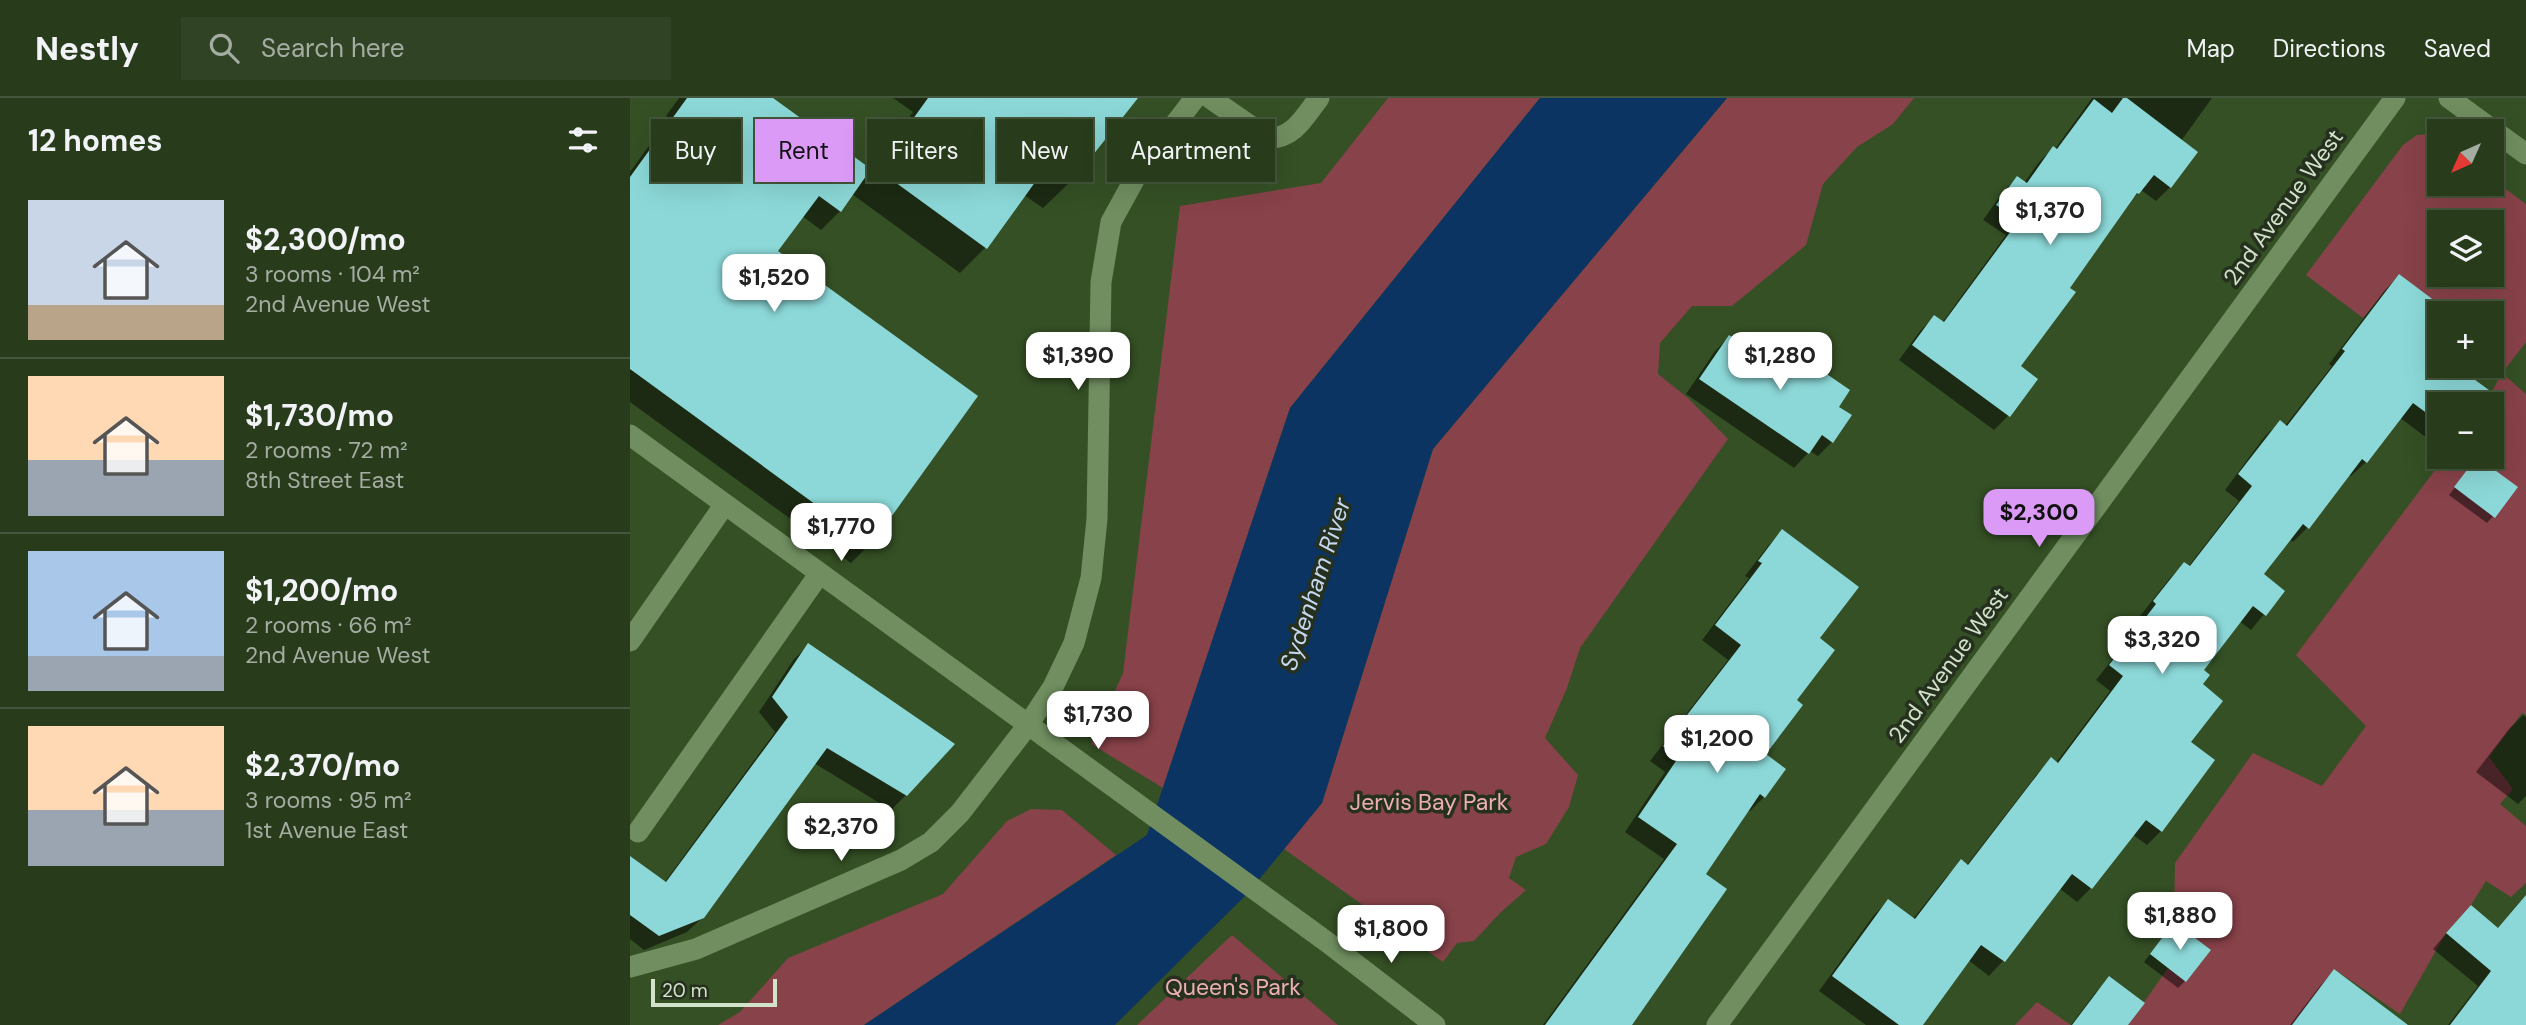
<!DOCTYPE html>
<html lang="en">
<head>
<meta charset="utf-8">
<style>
	body { margin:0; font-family:"DM Sans",sans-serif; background:#304325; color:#f1f3f6; height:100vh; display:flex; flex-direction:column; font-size:26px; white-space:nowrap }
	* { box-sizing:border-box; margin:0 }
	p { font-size:23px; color:#a5ada3 }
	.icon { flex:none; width:38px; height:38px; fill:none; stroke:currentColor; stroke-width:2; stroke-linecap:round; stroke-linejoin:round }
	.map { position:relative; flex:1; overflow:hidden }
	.drawer { display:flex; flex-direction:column; background:#283c1c; width:630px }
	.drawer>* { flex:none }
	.guide { position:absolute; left:21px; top:21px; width:665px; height:63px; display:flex; gap:14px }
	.needle { width:46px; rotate:225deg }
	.fabs { position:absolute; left:1797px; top:21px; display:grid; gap:14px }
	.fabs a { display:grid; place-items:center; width:77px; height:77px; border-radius:0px; background:#283c1c; box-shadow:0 7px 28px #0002,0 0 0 2px #44563b; font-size:35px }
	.scale { position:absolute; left:21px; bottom:18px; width:126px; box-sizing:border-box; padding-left:7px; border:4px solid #d2e3ca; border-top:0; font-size:19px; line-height:24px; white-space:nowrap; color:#d2e3ca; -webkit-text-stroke:5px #25311e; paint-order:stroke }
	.price { position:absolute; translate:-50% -60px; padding:0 16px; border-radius:14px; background:#fff; color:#222; font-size:23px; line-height:46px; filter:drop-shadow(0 2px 4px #0008) }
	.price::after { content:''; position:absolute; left:50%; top:42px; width:21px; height:16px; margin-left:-10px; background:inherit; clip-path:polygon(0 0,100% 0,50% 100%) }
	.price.active { background:#da9af6; color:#111 }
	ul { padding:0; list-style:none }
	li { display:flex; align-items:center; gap:21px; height:175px; padding:0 28px }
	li+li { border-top:2px solid #44563b }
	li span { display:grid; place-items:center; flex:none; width:196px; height:140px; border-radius:0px; color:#555 }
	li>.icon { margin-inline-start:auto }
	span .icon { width:84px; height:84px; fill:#fffc; stroke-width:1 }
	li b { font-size:30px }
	h2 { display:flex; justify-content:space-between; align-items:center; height:84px; padding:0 28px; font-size:30px }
	.tag { padding:0 24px; border-radius:0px; background:#283c1c; box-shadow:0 7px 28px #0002,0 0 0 2px #44563b; font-size:24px; line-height:63px }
	.tag.active { background:#da9af6; color:#111 }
	header { display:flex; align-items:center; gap:42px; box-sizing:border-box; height:98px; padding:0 35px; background:#283c1c; border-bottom:2px solid #44563b }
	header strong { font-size:33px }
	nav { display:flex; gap:38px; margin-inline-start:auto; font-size:24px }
	.search { width:490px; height:63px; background:#304325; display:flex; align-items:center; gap:18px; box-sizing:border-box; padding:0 24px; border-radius:0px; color:#a5ada3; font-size:26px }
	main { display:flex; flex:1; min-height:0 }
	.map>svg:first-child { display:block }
	.green { fill:#884249; fill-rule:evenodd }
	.water { fill:#0c3462 }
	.shadow { fill:#0007 }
	.building { fill:#8cd8d8 }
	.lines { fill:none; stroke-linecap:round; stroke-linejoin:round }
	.minor { stroke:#708e60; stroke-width:21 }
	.labels { text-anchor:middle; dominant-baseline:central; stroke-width:7; stroke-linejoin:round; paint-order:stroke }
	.street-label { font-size:23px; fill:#d2e3ca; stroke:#25311e }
	.park-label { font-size:23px; fill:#eeafb3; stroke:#25311e }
	.water-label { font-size:24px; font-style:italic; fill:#c6d8ef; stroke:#25311e }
</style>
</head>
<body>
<header>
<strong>Nestly</strong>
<div class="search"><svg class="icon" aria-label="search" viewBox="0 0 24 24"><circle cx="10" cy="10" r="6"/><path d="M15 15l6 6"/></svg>Search here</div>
<nav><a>Map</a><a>Directions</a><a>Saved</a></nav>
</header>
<main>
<section class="drawer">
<h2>12 homes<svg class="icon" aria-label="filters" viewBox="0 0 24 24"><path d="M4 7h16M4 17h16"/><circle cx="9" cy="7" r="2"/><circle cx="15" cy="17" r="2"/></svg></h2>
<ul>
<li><span style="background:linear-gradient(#c9d6e8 75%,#b9a48a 0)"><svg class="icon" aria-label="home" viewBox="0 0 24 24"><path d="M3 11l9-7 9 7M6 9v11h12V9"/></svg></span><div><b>$2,300/mo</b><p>3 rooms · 104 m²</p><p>2nd Avenue West</p></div></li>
<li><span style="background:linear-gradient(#ffd9b3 60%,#9aa5b1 0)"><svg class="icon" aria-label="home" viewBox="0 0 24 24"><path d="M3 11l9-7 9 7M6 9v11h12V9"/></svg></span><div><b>$1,730/mo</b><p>2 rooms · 72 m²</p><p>8th Street East</p></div></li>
<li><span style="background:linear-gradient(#a9c7e8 75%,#9aa5b1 0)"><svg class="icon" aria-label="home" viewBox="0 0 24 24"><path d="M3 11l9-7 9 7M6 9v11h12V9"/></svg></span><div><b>$1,200/mo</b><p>2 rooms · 66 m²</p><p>2nd Avenue West</p></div></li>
<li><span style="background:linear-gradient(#ffd9b3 60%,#9aa5b1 0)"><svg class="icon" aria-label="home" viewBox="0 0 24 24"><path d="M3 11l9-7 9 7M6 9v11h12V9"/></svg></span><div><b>$2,370/mo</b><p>3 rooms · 95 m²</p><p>1st Avenue East</p></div></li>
</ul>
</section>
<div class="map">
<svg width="1896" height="927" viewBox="0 0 1896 927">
	<rect width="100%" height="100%" fill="#355025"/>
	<path class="green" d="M 758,0 L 910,0 L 660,310 L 533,690 L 461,646 L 493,575 L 550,108 L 691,85 Z
		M 1097,0 L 1284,0 L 1263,26 L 1227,49 L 1193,86 L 1176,147 L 1102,208 L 1062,208 L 1030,245 L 1028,276 L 1058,300 L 1098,341 L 950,550 L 937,590 L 915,640 L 948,677 L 939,709 L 916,746 L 886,759 L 879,780 L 896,792 L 870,815 L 844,843 L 827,845 L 813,864 L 654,751 L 692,705 L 803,351 Z
		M 1802,36 L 1809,41 L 1810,86 L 1862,86 L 1862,81 L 1896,106 L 1896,244 L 1872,275 L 1896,296 L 1896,617 L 1892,615 L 1859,659 L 1883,691 L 1870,706 L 1896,728 L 1896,785 L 1881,799 L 1856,783 L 1841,807 L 1816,835 L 1770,916 L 1704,871 L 1662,927 L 1498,927 L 1538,870 L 1556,884 L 1581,852 L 1544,824 L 1545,765 L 1623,655 L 1692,688 L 1736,628 L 1666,557 L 1815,359 L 1862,359 L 1862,306 L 1855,306 L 1872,275 L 1862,268 L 1862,215 L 1820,215 L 1769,176 L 1733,220 L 1676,177 L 1773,47 L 1787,37 ZM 1810,124 L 1862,124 L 1862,177 L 1810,177 Z
		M 401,711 L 432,712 L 486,757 L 234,927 L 88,927 L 110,914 L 158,860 L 313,796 L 377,723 Z
		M 602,837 L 708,927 L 507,927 Z
		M 1407,904 L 1441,927 L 1385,927 Z"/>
	<path class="water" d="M 910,0 L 1097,0 L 803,351 L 692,705 L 618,795 L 485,927 L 234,927 L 517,737 L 660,310 Z"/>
	<path class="shadow" d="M 49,0 L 140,0 L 241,73 L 283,14 L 263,0 L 506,0 L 439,85 L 413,110 L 394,97 L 355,150 L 330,175 L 222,96 L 210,113 L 191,132 L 172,118 L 146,154 L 240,446 L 221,465 L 0,304 L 0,74 L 39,20 L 36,18 Z
		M 1462,0 L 1582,0 L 1551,43 L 1540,89 L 1526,103 L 1511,92 L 1497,106 L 1438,191 L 1389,269 L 1405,281 L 1378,318 L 1364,332 L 1269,262 L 1290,233 L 1304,219 L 1312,225 L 1376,137 L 1353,122 L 1373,94 L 1387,80 L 1394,85 L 1409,64 L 1423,50 L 1425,51 Z
		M 1769,178 L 1818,215 L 1810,215 L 1795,247 L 1810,268 L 1823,268 L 1860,296 L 1852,306 L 1810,306 L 1810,350 L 1769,319 L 1736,364 L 1721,378 L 1719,376 L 1677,430 L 1663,444 L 1659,441 L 1632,476 L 1653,493 L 1621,532 L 1609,523 L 1571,572 L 1559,644 L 1531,733 L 1517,747 L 1502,736 L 1461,790 L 1447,804 L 1429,790 L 1373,863 L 1359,878 L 1338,862 L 1291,927 L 1236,927 L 1189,893 L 1244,817 L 1258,803 L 1283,821 L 1317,778 L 1331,764 L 1336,768 L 1407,676 L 1421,662 L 1426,665 L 1480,593 L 1466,582 L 1514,521 L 1510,518 L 1540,480 L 1554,466 L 1558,469 L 1609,403 L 1595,392 L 1635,338 L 1650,324 L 1655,328 L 1702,268 L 1699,266 L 1755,192 Z
		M 1099,239 L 1130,260 L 1146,243 L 1207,309 L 1202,344 L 1188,358 L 1180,353 L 1164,370 L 1056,296 L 1085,253 Z
		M 1847,361 L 1863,418 L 1857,425 L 1819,397 Z
		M 1153,433 L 1188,541 L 1165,602 L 1134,656 L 1134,699 L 1120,713 L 1117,711 L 1074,776 L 1000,927 L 913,927 L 1034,761 L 995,734 L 1035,674 L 1020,663 L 1098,562 L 1072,542 L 1119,480 L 1115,478 L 1138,448 Z
		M 179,547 L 276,697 L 261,712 L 184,665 L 73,819 L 57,834 L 14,852 L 0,841 L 0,760 L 34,785 L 145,634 L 129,614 L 164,561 Z
		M 1893,617 L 1896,619 L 1896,698 L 1888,706 L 1846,674 L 1879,631 Z
		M 1827,823 L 1867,832 L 1896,828 L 1896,927 L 1818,927 L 1848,888 L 1803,851 Z
		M 1538,833 L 1555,883 L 1548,890 L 1514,864 Z
		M 1704,873 L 1775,927 L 1660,927 L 1690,888 Z
		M 1480,881 L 1496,927 L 1441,927 L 1465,895 Z"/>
	<path class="building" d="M 57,0 L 143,0 L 241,71 L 211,114 L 189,98 L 148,153 L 348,298 L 241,447 L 0,271 L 0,79 Z
		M 298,0 L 508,0 L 440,86 L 416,69 L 357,151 L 247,71 Z
		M 1493,0 L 1497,0 L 1568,54 L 1541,90 L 1524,77 L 1509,96 L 1507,95 L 1440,190 L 1446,194 L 1391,268 L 1408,281 L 1380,319 L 1282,247 L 1304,217 L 1314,224 L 1389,122 L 1366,107 L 1387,78 L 1397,85 L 1423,48 L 1427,51 L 1464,1 L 1482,15 Z
		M 1769,176 L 1821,215 L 1810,215 L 1810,230 L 1797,246 L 1810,256 L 1810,268 L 1826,268 L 1863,295 L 1855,306 L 1810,306 L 1810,325 L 1783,305 L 1737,365 L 1732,361 L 1679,431 L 1673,426 L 1634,476 L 1655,493 L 1636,518 L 1623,508 L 1574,572 L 1580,577 L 1573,586 L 1593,603 L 1561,644 L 1585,662 L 1532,734 L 1516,722 L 1462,791 L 1442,776 L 1375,864 L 1351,847 L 1293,927 L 1269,927 L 1202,878 L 1258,801 L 1285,821 L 1331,761 L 1338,767 L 1421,659 L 1428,665 L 1493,578 L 1479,567 L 1526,506 L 1523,503 L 1554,464 L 1560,468 L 1622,388 L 1608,376 L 1650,322 L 1657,328 L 1715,253 L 1712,251 Z
		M 1099,237 L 1133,260 L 1146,241 L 1220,292 L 1209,309 L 1222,317 L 1203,345 L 1192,337 L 1179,356 L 1069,281 Z
		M 1847,359 L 1888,389 L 1865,420 L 1824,389 Z
		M 1152,431 L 1229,489 L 1190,540 L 1205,552 L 1167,602 L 1173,607 L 1136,656 L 1156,671 L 1135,700 L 1130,696 L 1076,776 L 1097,791 L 1002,927 L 915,927 L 1047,746 L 1008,719 L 1048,660 L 1033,648 L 1111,547 L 1085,527 L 1132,465 L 1128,463 Z
		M 178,545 L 325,646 L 277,698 L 197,650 L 74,820 L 29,838 L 0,817 L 0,758 L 36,784 L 158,619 L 142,599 Z
		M 1896,797 L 1896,927 L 1820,927 L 1861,873 L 1816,835 L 1841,807 L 1868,830 Z
		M 1544,824 L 1581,852 L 1556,884 L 1520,856 Z
		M 1704,871 L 1778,927 L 1662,927 Z
		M 1479,878 L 1515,905 L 1498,927 L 1442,927 Z"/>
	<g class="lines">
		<path class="minor" d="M 580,0 L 638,40 C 664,41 675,18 689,0
			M 1819,0 L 1896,56
			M 0,337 L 697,844 L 805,927
			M 0,543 L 95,406
			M 8,734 L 190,475
			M 0,869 L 66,851 L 271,762 L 301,744 L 330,715 L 398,627 L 423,589 L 444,545 L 461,480 L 467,421 L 471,184 L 481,124 L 509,73 L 565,0
			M 1087,927 L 1765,0"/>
	</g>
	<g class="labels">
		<g class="street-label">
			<text transform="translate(1653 109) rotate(-54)">2nd Avenue West</text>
			<text transform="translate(1318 567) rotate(-54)">2nd Avenue West</text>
		</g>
		<g class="park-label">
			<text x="799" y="704">Jervis Bay Park</text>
			<text x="603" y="889">Queen's Park</text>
		</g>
		<g class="water-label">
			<text transform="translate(685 486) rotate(-72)">Sydenham River</text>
		</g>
	</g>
</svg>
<div class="fabs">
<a><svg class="needle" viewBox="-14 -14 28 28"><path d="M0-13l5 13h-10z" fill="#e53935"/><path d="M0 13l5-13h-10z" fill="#a5ada3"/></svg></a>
<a><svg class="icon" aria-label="layers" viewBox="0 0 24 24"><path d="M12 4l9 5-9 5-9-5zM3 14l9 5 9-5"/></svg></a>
<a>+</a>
<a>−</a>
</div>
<div class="scale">20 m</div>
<b class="price" style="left:1420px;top:149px">$1,370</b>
<b class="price" style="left:144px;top:216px">$1,520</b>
<b class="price" style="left:448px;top:294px">$1,390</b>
<b class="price" style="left:1150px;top:294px">$1,280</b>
<b class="price active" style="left:1409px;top:451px">$2,300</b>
<b class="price" style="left:211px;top:465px">$1,770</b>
<b class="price" style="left:1532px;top:578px">$3,320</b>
<b class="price" style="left:468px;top:653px">$1,730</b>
<b class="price" style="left:1087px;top:677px">$1,200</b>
<b class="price" style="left:211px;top:765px">$2,370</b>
<b class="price" style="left:1550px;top:854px">$1,880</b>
<b class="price" style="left:761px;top:867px">$1,800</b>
<div class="guide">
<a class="tag">Buy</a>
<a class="tag active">Rent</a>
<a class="tag">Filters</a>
<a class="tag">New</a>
<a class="tag">Apartment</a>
</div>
</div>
</main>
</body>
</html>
